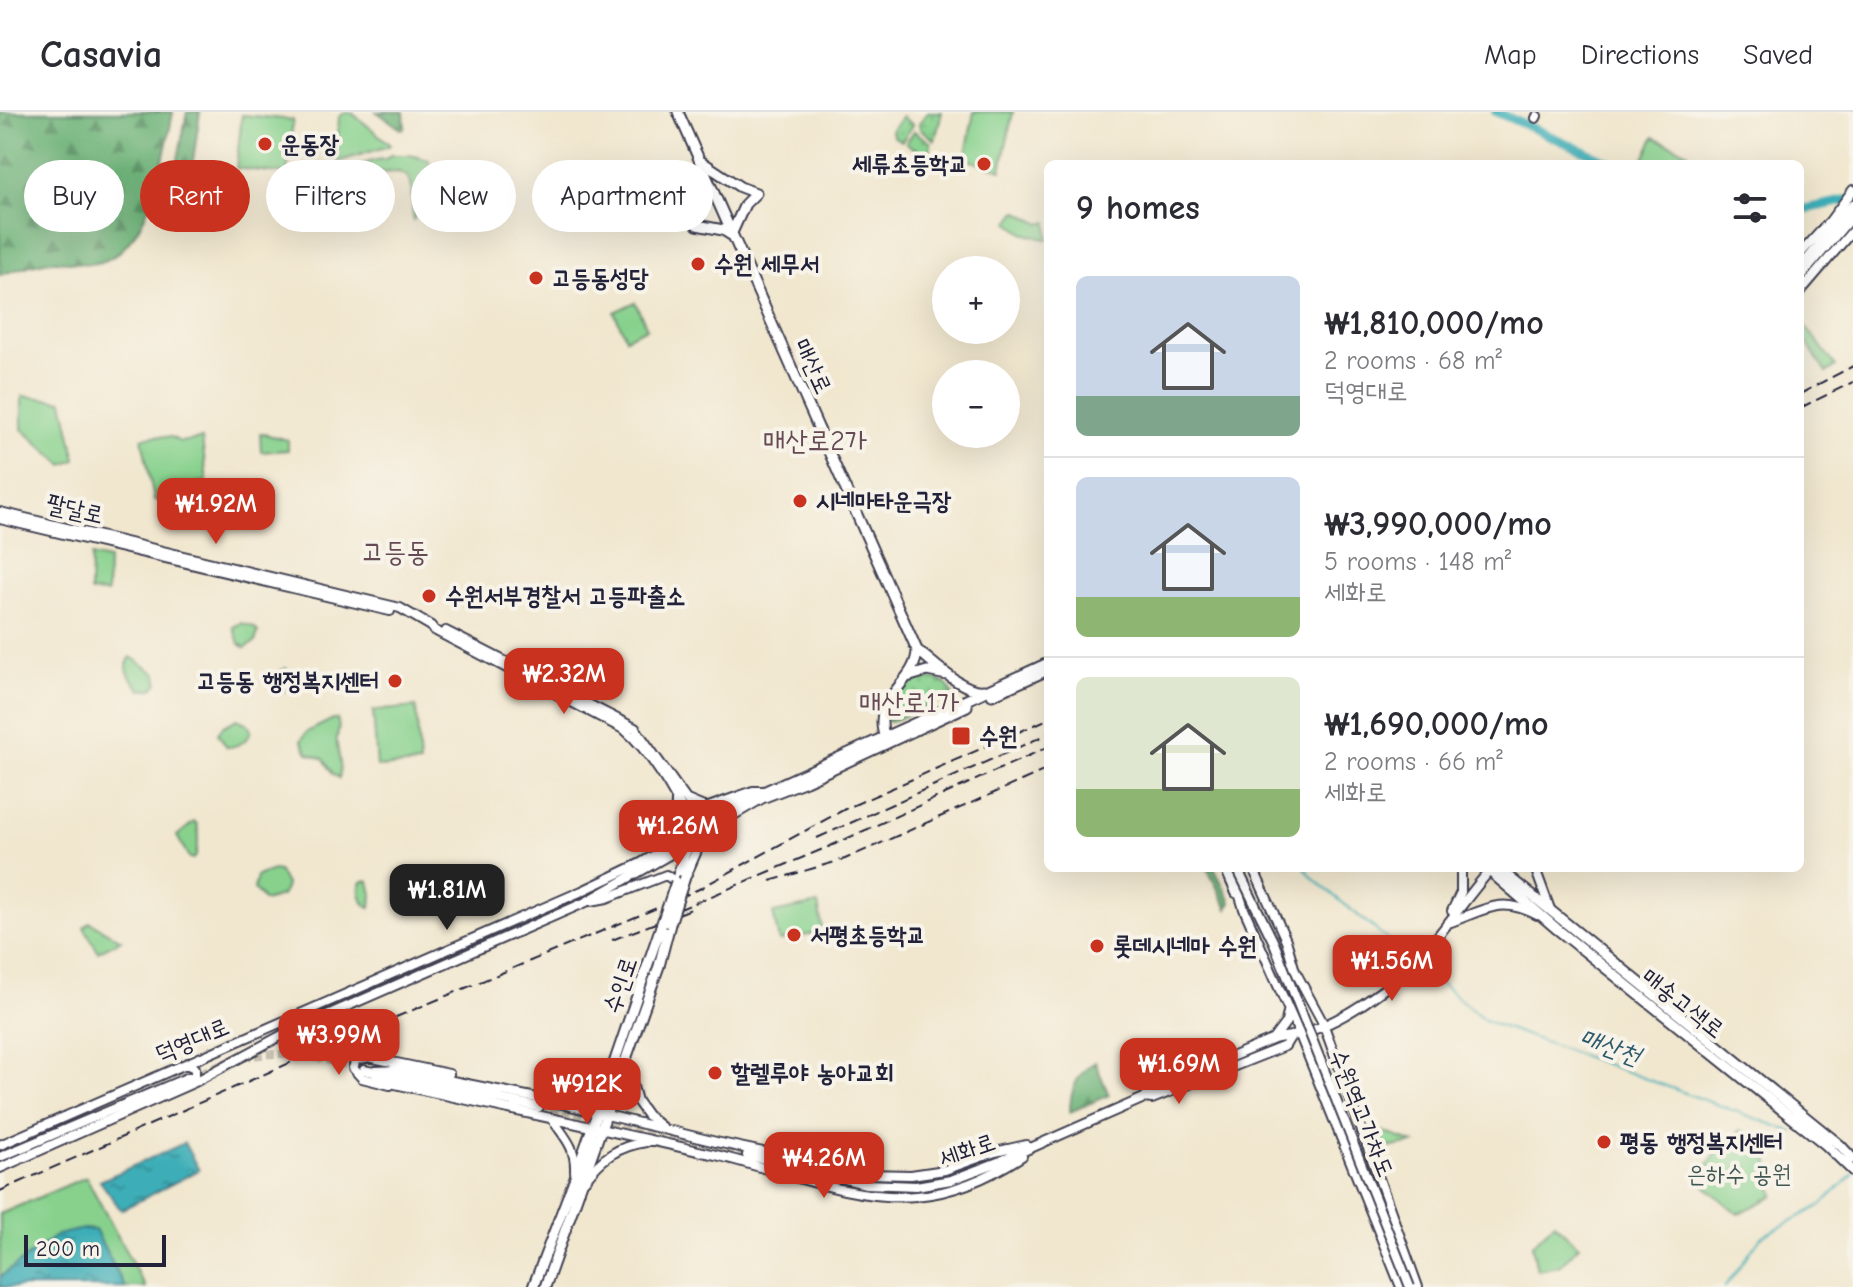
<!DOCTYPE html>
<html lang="en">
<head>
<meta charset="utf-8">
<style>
	body { margin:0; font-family:"Comic Neue","Poor Story",sans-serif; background:#f7f7f7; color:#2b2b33; height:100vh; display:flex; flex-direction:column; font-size:30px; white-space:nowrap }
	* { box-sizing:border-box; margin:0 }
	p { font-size:26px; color:#7c7c81 }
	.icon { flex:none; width:44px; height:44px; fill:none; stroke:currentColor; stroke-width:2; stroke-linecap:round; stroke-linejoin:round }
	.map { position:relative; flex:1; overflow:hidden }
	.details { position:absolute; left:1044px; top:48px; width:760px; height:712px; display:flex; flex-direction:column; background:#fff; border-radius:12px; box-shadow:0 8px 32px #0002 }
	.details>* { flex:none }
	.hud { position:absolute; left:24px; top:48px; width:760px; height:72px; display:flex; gap:16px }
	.controls { position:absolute; left:932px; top:144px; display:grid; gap:16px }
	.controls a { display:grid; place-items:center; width:88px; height:88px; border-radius:50%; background:#fff; box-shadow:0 8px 32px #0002; font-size:40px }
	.scale { position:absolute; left:24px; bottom:20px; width:142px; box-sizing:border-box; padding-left:8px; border:4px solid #22223b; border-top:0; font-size:22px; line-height:28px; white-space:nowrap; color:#22223b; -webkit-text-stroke:6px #f7f3e8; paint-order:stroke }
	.price { position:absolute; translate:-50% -68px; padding:0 18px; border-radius:16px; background:#c8321e; color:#fff; font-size:26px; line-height:52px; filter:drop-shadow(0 2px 4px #0008) }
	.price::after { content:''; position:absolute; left:50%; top:48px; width:24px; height:18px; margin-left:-12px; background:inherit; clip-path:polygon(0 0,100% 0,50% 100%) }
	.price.selected { background:#222; color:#fff }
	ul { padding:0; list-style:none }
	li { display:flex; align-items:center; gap:24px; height:200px; padding:0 32px }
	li+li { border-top:2px solid #e1e1e2 }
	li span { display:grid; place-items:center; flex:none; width:224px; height:160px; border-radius:12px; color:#555 }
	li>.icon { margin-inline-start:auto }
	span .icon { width:96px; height:96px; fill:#fffc; stroke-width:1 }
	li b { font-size:34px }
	h2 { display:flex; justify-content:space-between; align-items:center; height:96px; padding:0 32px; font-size:34px }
	.pill { padding:0 28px; border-radius:36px; background:#fff; box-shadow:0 8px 32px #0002; font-size:28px; line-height:72px }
	.pill.selected { background:#c8321e; color:#fff }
	header { display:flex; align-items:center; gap:48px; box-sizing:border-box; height:112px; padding:0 40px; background:#fff; border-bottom:2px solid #e1e1e2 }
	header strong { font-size:38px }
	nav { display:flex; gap:44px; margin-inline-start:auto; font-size:28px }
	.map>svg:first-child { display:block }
	.grass { fill:url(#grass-dots); stroke:#547a64; stroke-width:2 }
	.forest { fill:url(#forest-firs); stroke:#486a5a; stroke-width:2 }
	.park { fill:#87d18d; stroke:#547a64; stroke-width:2 }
	.water { fill:url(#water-ripples); stroke:#306879; stroke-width:2 }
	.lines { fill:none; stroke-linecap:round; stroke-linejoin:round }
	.stream { stroke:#3daeb7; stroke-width:2 }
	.river { stroke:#3daeb7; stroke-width:9 }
	.secondary-tunnel { stroke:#c8c0b1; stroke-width:8; stroke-dasharray:8 4; stroke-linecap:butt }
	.secondary-casing { stroke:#414051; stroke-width:12 }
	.primary-casing { stroke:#414051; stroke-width:13 }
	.secondary { stroke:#fff; stroke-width:8 }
	.primary { stroke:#fff; stroke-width:9 }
	.rail { stroke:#22223b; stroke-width:2; stroke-dasharray:12 6; stroke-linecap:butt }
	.secondary-bridge-casing { stroke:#414051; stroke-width:12; stroke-linecap:butt }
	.primary-bridge-casing { stroke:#414051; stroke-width:13; stroke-linecap:butt }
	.secondary-bridge { stroke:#fff; stroke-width:8 }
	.primary-bridge { stroke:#fff; stroke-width:9 }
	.poi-dot { fill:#c8321e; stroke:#f7f3e8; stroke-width:3 }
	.labels { text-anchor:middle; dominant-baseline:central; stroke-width:8; stroke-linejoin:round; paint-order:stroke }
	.poi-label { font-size:24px; font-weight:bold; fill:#22223b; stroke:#f7f3e8; text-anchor:start }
	.street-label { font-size:24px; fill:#22223b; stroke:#f7f3e8 }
	.park-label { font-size:24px; fill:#405754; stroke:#f7f3e8 }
	.water-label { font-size:26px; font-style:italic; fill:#2d5a6d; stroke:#f7f3e8 }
	.quarter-label { font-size:28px; fill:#654a54; stroke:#f7f3e8 }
</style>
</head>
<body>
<header>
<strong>Casavia</strong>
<nav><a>Map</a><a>Directions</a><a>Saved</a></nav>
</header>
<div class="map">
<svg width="1853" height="1175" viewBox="0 0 1853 1175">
	<defs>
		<pattern id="grass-dots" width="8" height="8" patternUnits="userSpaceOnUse" patternTransform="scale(2)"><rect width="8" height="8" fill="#87d18d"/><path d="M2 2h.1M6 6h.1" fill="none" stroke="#74b37b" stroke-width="1.8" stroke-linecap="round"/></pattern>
		<pattern id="forest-firs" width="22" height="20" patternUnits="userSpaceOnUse" patternTransform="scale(2)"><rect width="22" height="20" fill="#6db378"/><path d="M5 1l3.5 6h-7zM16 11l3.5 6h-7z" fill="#599164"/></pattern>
		<pattern id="water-ripples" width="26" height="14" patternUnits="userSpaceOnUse" patternTransform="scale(2)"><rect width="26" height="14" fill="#3daeb7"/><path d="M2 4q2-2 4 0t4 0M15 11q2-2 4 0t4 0" fill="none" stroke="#338d96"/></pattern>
	</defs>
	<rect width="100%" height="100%" fill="#f7f3e8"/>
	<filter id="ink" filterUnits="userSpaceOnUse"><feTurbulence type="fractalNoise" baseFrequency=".0125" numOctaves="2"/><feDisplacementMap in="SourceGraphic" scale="16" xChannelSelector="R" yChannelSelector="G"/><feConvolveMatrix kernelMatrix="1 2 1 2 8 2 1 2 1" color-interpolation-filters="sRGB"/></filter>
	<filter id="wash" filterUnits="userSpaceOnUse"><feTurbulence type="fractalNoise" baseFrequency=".006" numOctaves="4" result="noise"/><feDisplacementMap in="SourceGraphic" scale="32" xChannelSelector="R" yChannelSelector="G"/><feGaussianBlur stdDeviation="1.8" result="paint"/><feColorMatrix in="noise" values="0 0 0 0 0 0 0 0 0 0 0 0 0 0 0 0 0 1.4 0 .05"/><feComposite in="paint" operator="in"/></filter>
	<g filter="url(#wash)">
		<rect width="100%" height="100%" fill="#f1e7cf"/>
		<path class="grass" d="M 927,0 L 942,0 L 935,28 L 920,17 L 919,12 Z
			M 902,5 L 913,13 L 902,29 L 893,24 L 892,17 Z
			M 914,19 L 931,31 L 930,39 L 925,43 L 906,31 Z
			M 920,567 C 935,567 947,567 953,583 L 890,610 L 887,608 C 893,590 900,573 920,567 Z"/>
		<path class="forest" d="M 0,0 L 173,0 C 165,43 149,142 96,151 C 83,154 67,148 53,149 C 35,150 17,158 0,163 Z
			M 187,0 L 200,0 L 192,56 L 180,60 L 176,58 Z
			M 377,0 L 404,0 L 405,16 L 401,17 Z
			M 1207,756 L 1214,756 L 1231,790 L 1228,797 Z
			M 1166,931 L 1172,936 L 1181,932 L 1185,940 L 1165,949 L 1156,943 Z
			M 1126,937 L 1146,941 L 1161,951 L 1139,962 Z
			M 1095,950 L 1109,983 L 1070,1000 C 1070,979 1077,961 1095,950 Z"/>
		<path class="park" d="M 974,0 L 1013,0 L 1001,58 L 965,47 Z
			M 344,1 L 352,1 L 390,32 L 389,34 L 341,49 L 336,48 L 339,5 Z
			M 242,3 L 293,8 L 287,62 L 236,56 Z
			M 1654,25 L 1688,40 L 1683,52 L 1656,52 L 1644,47 Z
			M 390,43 L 410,43 L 429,48 L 430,67 L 421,78 L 421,84 L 414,87 L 417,103 L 413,108 L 411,71 L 407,64 L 398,60 L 348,62 L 347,60 C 359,54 372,47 386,47 Z
			M 1017,99 L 1041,112 L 1048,110 L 1048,128 L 1023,121 L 1009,110 Z
			M 635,190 L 647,216 L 626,226 L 614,200 Z
			M 1800,207 L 1836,254 L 1826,261 L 1800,220 Z
			M 22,284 L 63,289 L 76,348 L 63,353 L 22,317 Z
			M 260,321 L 288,328 L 288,338 L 261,340 Z
			M 154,324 L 171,325 L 180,330 L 202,327 L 207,369 L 187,373 C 181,393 171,391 154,388 L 142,326 Z
			M 91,444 L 108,448 L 107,481 L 90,480 Z
			M 241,511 L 254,515 L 258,520 L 255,530 L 245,536 L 239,531 L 233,515 Z
			M 131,545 L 157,562 L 158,571 L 153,577 L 141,578 C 132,568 121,557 131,545 Z
			M 286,556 L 295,573 L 283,579 L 274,562 Z
			M 416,595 L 420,652 L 377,655 L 373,599 Z
			M 237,607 L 248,612 L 251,619 C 247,629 238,635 227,635 L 218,622 L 222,615 Z
			M 333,607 L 337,607 C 342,617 335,623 337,633 C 339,645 342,654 339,666 L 333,662 L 324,647 L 308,641 L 301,628 L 307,620 Z
			M 194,710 L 197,712 L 199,723 L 196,744 L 193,747 L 189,746 L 177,724 Z
			M 273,758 L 278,759 L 286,772 L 285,777 L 281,784 L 264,789 L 254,777 L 257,764 Z
			M 363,769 L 369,769 L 372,782 L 371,796 C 361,791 356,777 363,769 Z
			M 818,792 L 823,820 L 779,829 L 773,801 Z
			M 90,810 L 121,828 L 98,840 L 84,815 Z
			M 1376,1017 L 1414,1031 L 1376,1038 L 1370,1021 Z
			M 1741,1018 L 1766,1032 L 1774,1084 L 1738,1102 L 1697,1067 L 1716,1041 Z
			M 86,1065 L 145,1175 L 0,1175 L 0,1102 Z
			M 1554,1111 L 1579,1134 L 1559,1154 L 1537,1158 L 1532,1133 Z"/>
		<path class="water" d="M 184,1031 L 199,1058 L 121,1098 L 100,1069 Z
			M 83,1117 L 95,1118 L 125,1175 L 0,1175 L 0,1165 L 57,1123 Z"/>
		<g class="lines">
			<path class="stream" d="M 1305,756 L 1315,768 L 1404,841
				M 1428,861 L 1486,909 L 1793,1020
				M 1725,1175 L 1761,1125 L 1820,1094 L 1853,1062"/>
			<path class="river" d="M 1496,0 L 1614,52
				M 1800,98 L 1853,87"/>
		</g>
	</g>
	<g filter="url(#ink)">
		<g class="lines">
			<path class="secondary-tunnel" d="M 243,946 C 285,936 323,946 364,958
				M 190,965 L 229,949
				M 539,995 L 747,1043"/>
			<g class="secondary-casing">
				<path id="secondary" d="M 1536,6 L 1537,4
					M 1800,142 L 1830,109 L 1853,78
					M 1800,156 L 1853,92
					M 1800,166 L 1853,103
					M 1800,180 L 1853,118
					M 0,400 L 400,496 L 431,514 L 434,518 L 625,618 C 645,635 663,663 676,686 C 684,699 688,715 701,723
					M 0,407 L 390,499
					M 446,519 L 635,616 L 708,718
					M 687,688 L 706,696 L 753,679 L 764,679
					M 667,732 L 675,719 L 676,689
					M 1225,756 L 1236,781
					M 1231,756 L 1244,797 L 1299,921 L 1401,1175
					M 1253,756 L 1286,828 L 1295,859 L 1323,911 L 1418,1175
					M 1535,756 L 1550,797
					M 591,789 L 607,786 L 666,763 L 676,770
					M 1452,799 L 1461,780 L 1461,756
					M 1448,811 C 1483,799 1500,783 1537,803
					M 1274,926 L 1286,910 L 1288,900
					M 626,950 L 637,989 L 647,1003 L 664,1017
					M 186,952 L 195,956 L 195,970
					M 364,958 L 539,995
					M 375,959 L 398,958 L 542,987 L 716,1030 L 866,1062 L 911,1063 L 945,1058 L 995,1040 L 1026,1033
					M 373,960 L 395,972 C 503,996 612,1019 720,1044 C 782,1059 852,1089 916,1084 C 954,1081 990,1065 1022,1044
					M 390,973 L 362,966 L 353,956 L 356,948 L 368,945 L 449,962
					M 1144,986 L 1152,987 L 1285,934 L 1291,924
					M 558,991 L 590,979 L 612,956
					M 553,1008 C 565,1026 576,1035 575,1059
					M 0,1033 L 582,779 L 641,751 L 695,719
					M 747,1043 L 866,1072 L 916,1074 L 951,1068 L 1001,1049 L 1144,986 L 1150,979 L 1274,927 C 1280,925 1286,925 1292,924 C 1337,915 1396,873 1426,838 C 1449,812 1469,782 1492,756
					M 0,1045 L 189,965
					M 0,1056 L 195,970 L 286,921 L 586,790 L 676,739 L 692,734
					M 585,1068 C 601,1046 619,1034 646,1030"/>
			</g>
			<g class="primary-casing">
				<path id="primary" d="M 678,0 L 917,538 C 917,573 866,585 887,631
					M 699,48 L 740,75 L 756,81 L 745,92 L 731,123
					M 681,85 L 699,70 L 699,56
					M 697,113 L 723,118 L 731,123
					M 917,538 C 933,550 963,581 984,578
					M 907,565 L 927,559 L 947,563
					M 992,583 L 1048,558
					M 1486,756 L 1557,817 L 1826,1033 L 1853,1059
					M 1498,756 L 1840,1033 L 1853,1047
					M 685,765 L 703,724 L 721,710 L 762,686 L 806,669 L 967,594
					M 676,770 C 689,726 691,720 730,695 L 1048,551
					M 533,1175 L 574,1068 L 661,814
					M 545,1175 L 659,854 L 670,812"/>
			</g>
			<use href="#secondary" class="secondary"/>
			<use href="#primary" class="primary"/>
			<path class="rail" d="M 1800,282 L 1853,254
				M 1800,296 L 1853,270
				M 817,726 L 1048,622
				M 770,769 L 845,747 L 1048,657
				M 678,798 L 835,732 L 1048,635
				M 612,828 L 691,797
				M 0,1079 L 353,923 L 657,796 L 699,777 L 845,697 L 1048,607"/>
			<g class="secondary-bridge-casing">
				<path id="secondary-bridge" d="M 1237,756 L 1274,831 L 1410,1175"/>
			</g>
			<g class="primary-bridge-casing">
				<path id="primary-bridge" d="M 670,812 L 685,765
					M 661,814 L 676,770"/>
			</g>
			<use href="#secondary-bridge" class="secondary-bridge"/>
			<use href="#primary-bridge" class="primary-bridge"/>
		</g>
	</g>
	<g class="poi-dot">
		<circle cx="265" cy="32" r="8"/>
		<circle cx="984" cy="52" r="8"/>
		<circle cx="698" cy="152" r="8"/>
		<circle cx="536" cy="166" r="8"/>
		<circle cx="800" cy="389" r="8"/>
		<circle cx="429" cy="484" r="8"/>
		<circle cx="395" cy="569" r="8"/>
		<rect x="951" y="614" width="20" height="20" rx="4"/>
		<circle cx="794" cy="823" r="8"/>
		<circle cx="1097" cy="834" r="8"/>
		<circle cx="715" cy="961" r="8"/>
		<circle cx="1604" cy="1030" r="8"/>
	</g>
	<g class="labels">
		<g class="poi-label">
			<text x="281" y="32">운동장</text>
			<text x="968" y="52" text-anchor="end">세류초등학교</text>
			<text x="714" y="152">수원 세무서</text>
			<text x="552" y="166">고등동성당</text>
			<text x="816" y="389">시네마타운극장</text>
			<text x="445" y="484">수원서부경찰서 고등파출소</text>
			<text x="379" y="569" text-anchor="end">고등동 행정복지센터</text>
			<text x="979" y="624">수원</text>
			<text x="810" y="823">서평초등학교</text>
			<text x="1113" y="834">롯데시네마 수원</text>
			<text x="731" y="961">할렐루야 농아교회</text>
			<text x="1620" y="1030">평동 행정복지센터</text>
		</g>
		<g class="street-label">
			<text transform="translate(813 254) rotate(65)">매산로</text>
			<text transform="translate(75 397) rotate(13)">팔달로</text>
			<text transform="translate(620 873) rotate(-71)">수인로</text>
			<text transform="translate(1683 891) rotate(38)">매송고색로</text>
			<text transform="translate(192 928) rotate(-23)">덕영대로</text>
			<text transform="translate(1362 1001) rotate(68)">수원역고가차도</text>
			<text transform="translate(967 1038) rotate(-19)">세화로</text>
		</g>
		<g class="park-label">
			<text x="1739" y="1062">은하수 공원</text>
		</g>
		<g class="water-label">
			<text transform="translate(1610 935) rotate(20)">매산천</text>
		</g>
		<g class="quarter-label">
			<text x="815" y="329">매산로2가</text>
			<text x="395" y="440">고등동</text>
			<text x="909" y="591">매산로1가</text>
		</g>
	</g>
</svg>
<div class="controls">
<a>+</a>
<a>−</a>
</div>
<div class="scale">200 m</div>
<b class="price" style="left:216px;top:434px">₩1.92M</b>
<b class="price" style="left:564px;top:604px">₩2.32M</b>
<b class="price" style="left:678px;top:756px">₩1.26M</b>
<b class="price selected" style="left:447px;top:820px">₩1.81M</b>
<b class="price" style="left:1392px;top:891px">₩1.56M</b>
<b class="price" style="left:339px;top:965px">₩3.99M</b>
<b class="price" style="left:1179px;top:994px">₩1.69M</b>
<b class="price" style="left:587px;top:1014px">₩912K</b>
<b class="price" style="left:824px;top:1088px">₩4.26M</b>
<div class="hud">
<a class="pill">Buy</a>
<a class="pill selected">Rent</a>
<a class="pill">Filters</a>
<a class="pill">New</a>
<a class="pill">Apartment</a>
</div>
<section class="details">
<h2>9 homes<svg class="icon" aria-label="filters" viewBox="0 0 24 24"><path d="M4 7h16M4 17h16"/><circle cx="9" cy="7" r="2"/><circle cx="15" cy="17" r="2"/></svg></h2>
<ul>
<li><span style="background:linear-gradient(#c9d6e8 75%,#7fa58c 0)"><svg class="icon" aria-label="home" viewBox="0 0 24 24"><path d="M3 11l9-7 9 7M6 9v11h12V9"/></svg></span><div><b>₩1,810,000/mo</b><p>2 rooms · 68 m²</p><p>덕영대로</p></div></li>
<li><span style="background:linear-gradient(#c9d6e8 75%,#8fb573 0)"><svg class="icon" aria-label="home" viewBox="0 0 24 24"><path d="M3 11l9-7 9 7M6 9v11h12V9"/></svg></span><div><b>₩3,990,000/mo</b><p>5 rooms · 148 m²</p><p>세화로</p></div></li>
<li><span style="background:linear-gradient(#dfe7d0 70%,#8fb573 0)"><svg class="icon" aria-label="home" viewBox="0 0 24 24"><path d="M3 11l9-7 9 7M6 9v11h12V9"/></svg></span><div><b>₩1,690,000/mo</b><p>2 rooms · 66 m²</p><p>세화로</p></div></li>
</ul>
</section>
</div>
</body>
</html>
